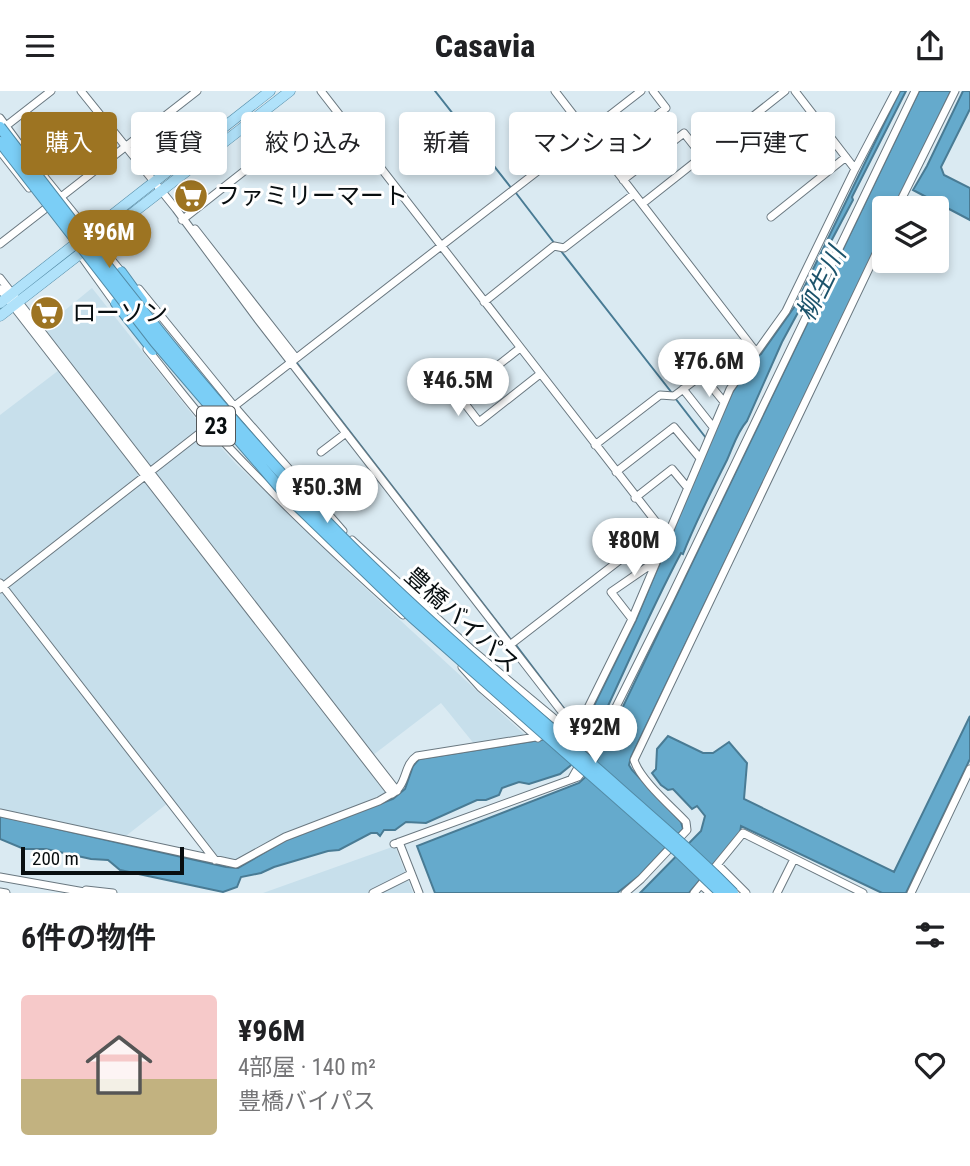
<!DOCTYPE html>
<html lang="ja">
<head>
<meta charset="utf-8">
<style>
	body { margin:0; font-family:"Roboto Condensed","Noto Sans JP",sans-serif; background:#f2f2f2; color:#202124; height:100vh; display:flex; flex-direction:column; font-size:26px; white-space:nowrap }
	* { box-sizing:border-box; margin:0 }
	p { font-size:23px; color:#757577 }
	.icon { flex:none; width:38px; height:38px; fill:none; stroke:currentColor; stroke-width:2; stroke-linecap:round; stroke-linejoin:round }
	.map { position:relative; height:802px; overflow:hidden }
	.sheet { display:flex; flex-direction:column; background:#fff; flex:1 }
	.sheet>* { flex:none }
	.guide { position:absolute; left:21px; top:21px; width:929px; height:63px; display:flex; gap:14px }
	.controls { position:absolute; left:872px; top:105px; display:grid; gap:14px }
	.controls a { display:grid; place-items:center; width:77px; height:77px; border-radius:7px; background:#fff; box-shadow:0 4px 10px #0003; font-size:35px }
	.scale { position:absolute; left:21px; bottom:18px; width:163px; box-sizing:border-box; padding-left:7px; border:4px solid #080e10; border-top:0; font-size:19px; line-height:24px; white-space:nowrap; color:#080e10; -webkit-text-stroke:5px #fff; paint-order:stroke }
	.price { position:absolute; translate:-50% -60px; padding:0 16px; border-radius:24px; background:#fff; color:#222; font-size:23px; line-height:46px; filter:drop-shadow(0 2px 4px #0008) }
	.price::after { content:''; position:absolute; left:50%; top:42px; width:21px; height:16px; margin-left:-10px; background:inherit; clip-path:polygon(0 0,100% 0,50% 100%) }
	.price.selected { background:#9d7422; color:#fff }
	ul { padding:0; list-style:none }
	li { display:flex; align-items:center; gap:21px; height:175px; padding:0 21px }
	li span { display:grid; place-items:center; flex:none; width:196px; height:140px; border-radius:7px; color:#555 }
	li>.icon { margin-inline-start:auto }
	span .icon { width:84px; height:84px; fill:#fffc; stroke-width:1 }
	li b { font-size:30px }
	h2 { display:flex; justify-content:space-between; align-items:center; height:84px; padding:0 21px; font-size:30px }
	.chip { padding:0 24px; border-radius:7px; background:#fff; box-shadow:0 4px 10px #0003; font-size:24px; line-height:63px }
	.chip.selected { background:#9d7422; color:#fff }
	header { display:flex; justify-content:space-between; align-items:center; height:91px; padding:0 21px; background:#fff; font-size:32px; font-weight:800 }
	.map>svg:first-child { display:block }
	.built { fill:#c7dfeb }
	.water { fill:#65aacc; stroke:#497b94; stroke-width:2 }
	.lines { fill:none; stroke-linecap:round; stroke-linejoin:round }
	.stream { stroke:#497b94; stroke-width:2 }
	.minor-casing { stroke:#6a7880; stroke-width:9 }
	.major-casing { stroke:#538ba6; stroke-width:11 }
	.highway-casing { stroke:#538ba6; stroke-width:12 }
	.minor { stroke:#fff; stroke-width:7 }
	.major { stroke:#b0e2fa; stroke-width:10 }
	.highway { stroke:#7bcef6; stroke-width:10 }
	.highway-bridge-casing { stroke:#538ba6; stroke-width:12; stroke-linecap:butt }
	.highway-bridge { stroke:#7bcef6; stroke-width:10 }
	.labels { text-anchor:middle; dominant-baseline:central; stroke-width:6; stroke-linejoin:round; paint-order:stroke }
	.shield { fill:#fff; stroke:#525658; stroke-width:2 }
	.shield-label { font-size:23px; font-weight:bold; fill:#080e10 }
	.poi-label { font-size:24px; fill:#080e10; stroke:#fff; text-anchor:start }
	.street-label { font-size:24px; fill:#080e10; stroke:#fff }
	.water-label { font-size:26px; font-style:italic; fill:#1c536b; stroke:#fff }
</style>
</head>
<body>
<header><svg class="icon" aria-label="menu" viewBox="0 0 24 24"><path d="M4 6h16M4 12h16M4 18h16"/></svg>Casavia<svg class="icon" aria-label="share" viewBox="0 0 24 24"><path d="M12 15V3M7 8l5-5 5 5M5 13v7h14v-7"/></svg></header>
<div class="map">
<svg width="970" height="802" viewBox="0 0 970 802">
	<rect width="100%" height="100%" fill="#daeaf2"/>
	<path class="built" d="M 92,197 L 200,333 L 236,373 L 305,437 L 350,483 L 524,643 L 518,649 L 475,654 L 441,612 L 364,671 L 388,701 L 284,745 L 236,772 L 218,769 L 168,712 L 122,748 L 0,720 L 0,324 L 67,273 L 42,238 Z
		M 395,755 L 413,802 L 263,802 Z"/>
	<path class="water" d="M 900,0 L 906,0 L 852,106 L 853,109 L 827,158 L 808,203 L 782,251 L 747,330 C 737,341 733,356 727,369 C 711,401 695,432 683,463 L 681,462 C 651,518 627,575 600,632 L 593,646 L 587,649 L 584,657 L 570,675 L 560,683 L 529,693 L 519,691 L 502,697 L 499,704 L 486,709 L 477,709 L 426,732 L 406,731 L 395,739 L 384,739 L 380,745 L 377,742 L 371,742 L 339,759 L 328,760 L 274,776 L 261,782 L 241,786 L 237,796 L 223,801 L 120,779 L 108,769 L 91,768 L 46,758 L 24,758 L 0,748 L 0,725 L 226,776 L 238,777 L 286,749 L 393,708 L 405,698 L 413,675 L 419,668 L 572,644 L 583,637 L 636,529 L 716,337 L 732,302 L 756,266 L 761,263 L 795,215 Z
		M 919,0 L 951,0 L 894,117 L 884,117 L 884,139 L 867,175 L 631,666 L 629,674 L 632,679 L 681,731 L 683,738 L 639,785 L 617,802 L 435,802 L 417,755 L 579,692 L 592,680 Z
		M 963,0 L 970,0 L 970,18 L 941,76 L 944,84 L 970,97 L 970,129 L 913,99 L 927,75 Z
		M 970,625 L 970,668 L 906,802 L 882,802 L 741,735 L 740,742 L 689,802 L 640,802 L 701,740 L 705,725 L 697,715 L 692,718 L 673,698 L 668,699 L 661,694 L 652,682 L 656,678 L 657,658 L 668,645 L 703,662 L 713,662 L 729,651 L 747,672 L 744,708 L 894,781 Z"/>
	<g class="lines">
		<path class="stream" d="M 435,0 L 512,98
			M 516,102 L 555,153
			M 561,160 L 672,302
			M 297,272 L 512,550
			M 675,307 L 706,347
			M 516,554 L 576,633"/>
		<g class="minor-casing">
			<path id="minor" d="M 81,0 L 176,118 L 259,230 L 576,639 L 587,654 L 588,659 L 572,687
				M 321,0 L 667,445
				M 555,0 L 756,261
				M 795,0 L 855,78
				M 0,27 L 22,57
				M 6,35 L 51,0
				M 0,60 L 29,97
				M 605,65 L 666,17 L 653,0
				M 42,83 L 123,183
				M 623,89 L 684,42 L 702,65
				M 61,106 L 197,0
				M 642,113 L 785,0
				M 897,117 L 955,0
				M 771,126 L 846,66
				M 182,129 L 257,70
				M 195,138 L 296,267
				M 0,153 L 45,118
				M 79,162 L 117,215
				M 0,187 L 397,700
				M 0,198 L 392,703 C 408,693 403,674 417,665 L 567,641 L 576,639 L 580,633 L 632,528 L 730,298 L 786,220 L 855,78 L 896,0
				M 139,198 L 234,315 L 343,440
				M 484,211 L 554,155 L 564,157 L 634,103
				M 520,257 L 459,305 L 479,331 L 540,283
				M 147,258 C 168,284 189,312 211,337 C 271,403 337,465 403,524
				M 683,298 L 713,336
				M 232,317 L 641,0
				M 595,354 L 660,304 L 674,305 L 702,284 L 724,311
				M 321,361 L 346,342
				M 616,381 L 674,336 L 699,366
				M 635,407 L 672,378 L 687,396
				M 352,449 L 472,559 L 556,629
				M 0,492 L 215,769
				M 0,498 L 223,324
				M 632,528 L 611,501 L 656,470
				M 510,554 L 660,438
				M 462,576 L 480,596 L 538,647
				M 0,722 L 236,773 L 285,746 L 379,710 L 391,703
				M 399,751 L 419,802
				M 394,753 L 578,686 L 586,676 L 670,508 L 915,0
				M 718,774 L 746,802
				M 0,786 L 90,802
				M 701,794 L 710,802
				M 86,799 L 113,802
				M 0,801 L 6,802
				M 373,802 L 411,783
				M 625,802 L 641,788 L 687,739 L 686,731 C 672,716 640,689 634,669 L 884,146
				M 694,802 L 743,742 L 863,802
				M 777,802 L 794,768
				M 911,802 L 970,678"/>
		</g>
		<g class="major-casing">
			<path id="major" d="M 0,212 L 270,0
				M 0,225 L 290,0"/>
		</g>
		<g class="highway-casing">
			<path id="highway" d="M 121,181 L 142,210
				M 116,212 L 153,259"/>
		</g>
		<use href="#minor" class="minor"/>
		<use href="#major" class="major"/>
		<use href="#highway" class="highway"/>
		<g class="highway-bridge-casing">
			<path id="highway-bridge" d="M 0,36 C 114,185 227,334 361,465 C 441,543 527,616 611,690 C 652,727 695,762 733,802
				M 0,51 L 155,251 L 286,404 L 412,526 L 676,759 L 721,802"/>
		</g>
		<use href="#highway-bridge" class="highway-bridge"/>
	</g>
	<defs>
		<g id="supermarket-disc" transform="scale(1.75)"><circle r="9.5" fill="#9d7422" stroke="#fff"/><path d="M-6-5.5h2.5l.6 2H6L4.5 2H-2.5L-4.4-4H-6ZM-1.5 3.2a1.3 1.3 0 1 0 .1 0ZM3 3.2a1.3 1.3 0 1 0 .1 0Z" fill="#fff"/></g>
	</defs>
	<g fill-rule="evenodd">
		<use href="#supermarket-disc" x="191" y="105"/>
		<use href="#supermarket-disc" x="47" y="222"/>
	</g>
	<g class="labels">
		<rect class="shield" x="197" y="315.5" width="38" height="39" rx="5"/>
		<g class="shield-label">
			<text x="216" y="335">23</text>
		</g>
		<g class="poi-label">
			<text x="216" y="105">ファミリーマート</text>
			<text x="72" y="222">ローソン</text>
		</g>
		<g class="street-label">
			<text transform="translate(462 529) rotate(42)">豊橋バイパス</text>
		</g>
		<g class="water-label">
			<text transform="translate(821 193) rotate(-64)">柳生川</text>
		</g>
	</g>
</svg>
<div class="controls">
<a><svg class="icon" aria-label="layers" viewBox="0 0 24 24"><path d="M12 4l9 5-9 5-9-5zM3 14l9 5 9-5"/></svg></a>
</div>
<div class="scale">200 m</div>
<b class="price selected" style="left:109px;top:179px">¥96M</b>
<b class="price" style="left:709px;top:308px">¥76.6M</b>
<b class="price" style="left:458px;top:327px">¥46.5M</b>
<b class="price" style="left:327px;top:434px">¥50.3M</b>
<b class="price" style="left:634px;top:487px">¥80M</b>
<b class="price" style="left:595px;top:674px">¥92M</b>
<div class="guide">
<a class="chip selected">購入</a>
<a class="chip">賃貸</a>
<a class="chip">絞り込み</a>
<a class="chip">新着</a>
<a class="chip">マンション</a>
<a class="chip">一戸建て</a>
</div>
</div>
<section class="sheet">
<h2>6件の物件<svg class="icon" aria-label="filters" viewBox="0 0 24 24"><path d="M4 7h16M4 17h16"/><circle cx="9" cy="7" r="2"/><circle cx="15" cy="17" r="2"/></svg></h2>
<ul>
<li><span style="background:linear-gradient(#f6c9c9 60%,#c2b280 0)"><svg class="icon" aria-label="home" viewBox="0 0 24 24"><path d="M3 11l9-7 9 7M6 9v11h12V9"/></svg></span><div><b>¥96M</b><p>4部屋 · 140 m²</p><p>豊橋バイパス</p></div><svg class="icon" aria-label="heart" viewBox="0 0 24 24"><path d="M12 20l-8-8c-3-5 5-10 8-4 3-6 11-1 8 4z"/></svg></li>
</ul>
</section>
</body>
</html>
